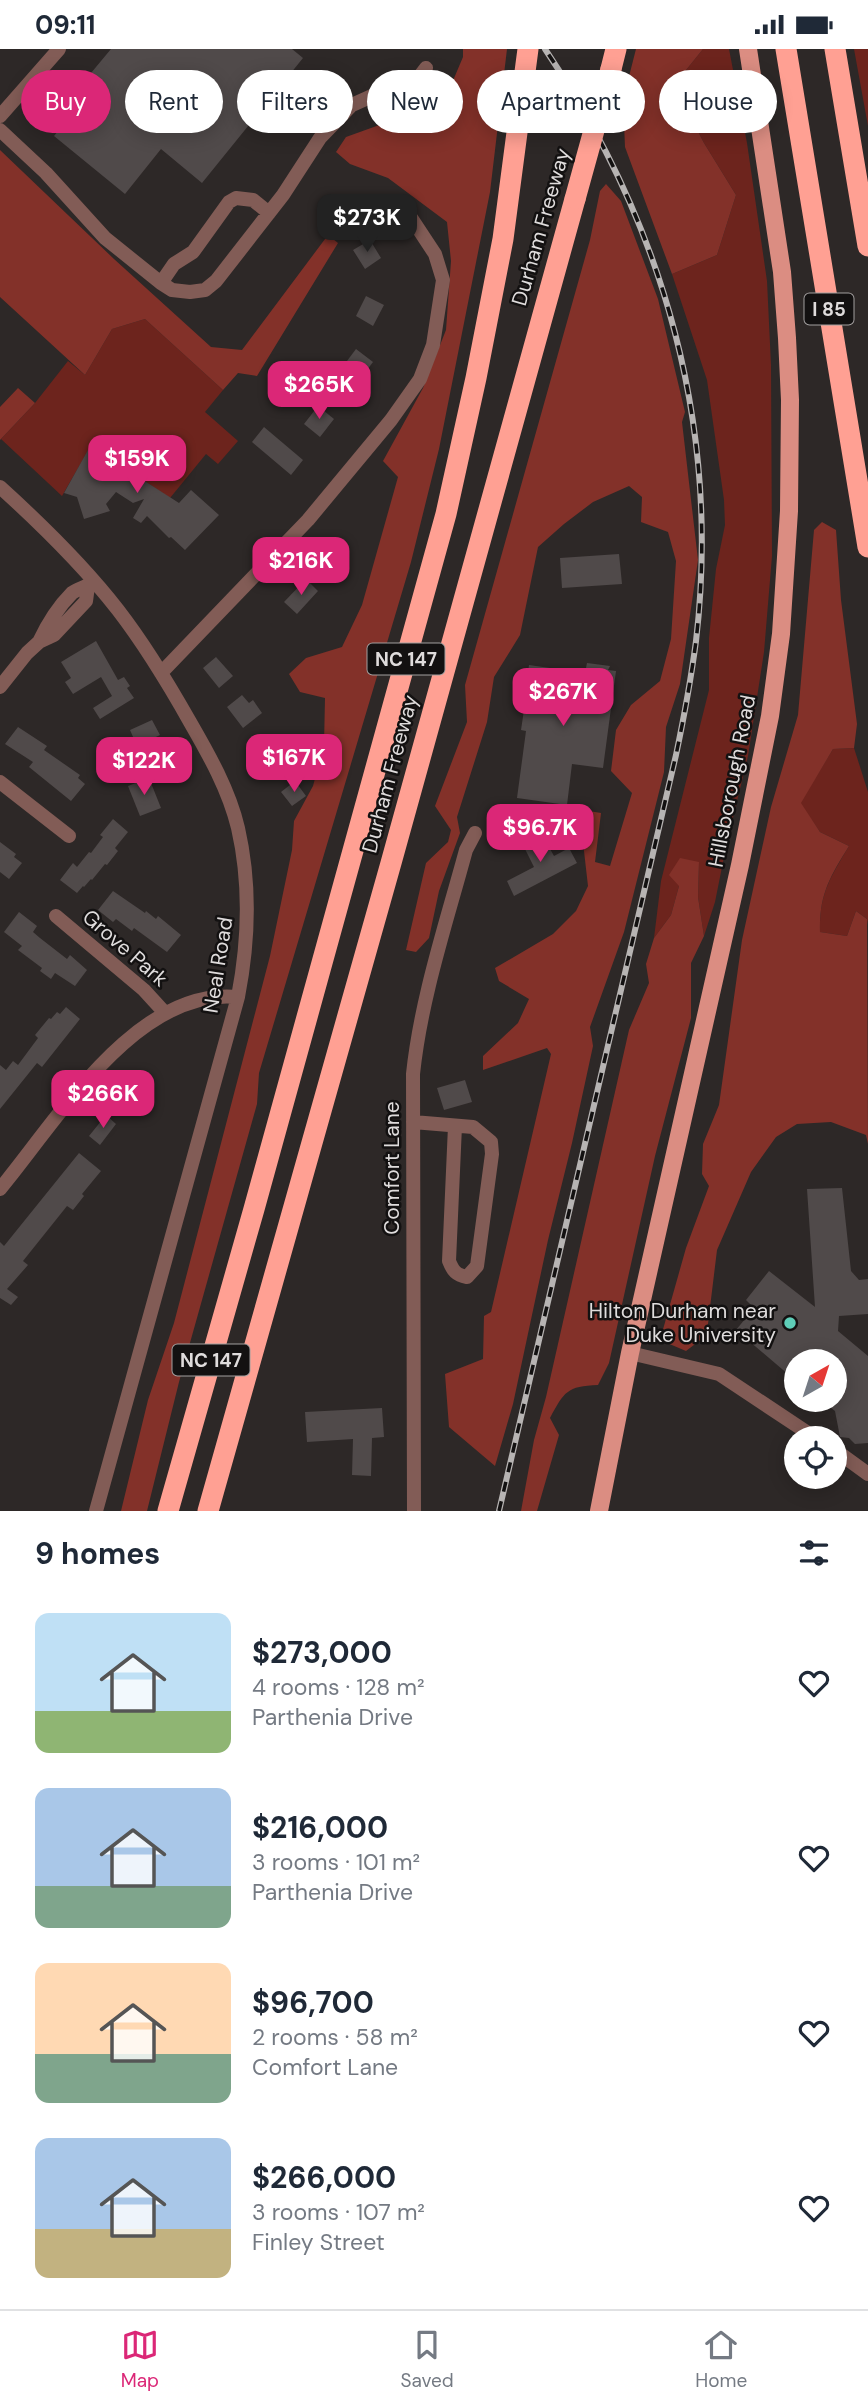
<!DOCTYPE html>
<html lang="en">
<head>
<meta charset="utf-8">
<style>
	body { margin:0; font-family:"DM Sans",sans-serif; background:#f6f6f7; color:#1f2937; height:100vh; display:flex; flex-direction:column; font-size:26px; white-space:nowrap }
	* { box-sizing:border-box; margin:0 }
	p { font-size:23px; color:#747a83 }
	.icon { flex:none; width:38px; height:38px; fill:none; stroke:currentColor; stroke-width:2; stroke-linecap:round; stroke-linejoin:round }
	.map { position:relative; height:1462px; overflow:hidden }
	.sheet { display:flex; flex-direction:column; background:#fff; flex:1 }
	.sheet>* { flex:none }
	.hud { position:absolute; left:21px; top:21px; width:826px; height:63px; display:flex; gap:14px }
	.needle { width:46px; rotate:39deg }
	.tools { position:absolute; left:784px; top:1300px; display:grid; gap:14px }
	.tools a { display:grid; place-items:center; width:63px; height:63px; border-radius:50%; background:#fff; box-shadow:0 4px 18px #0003; font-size:35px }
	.price { position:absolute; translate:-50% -60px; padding:0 16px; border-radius:14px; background:#db2777; color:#fff; font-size:23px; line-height:46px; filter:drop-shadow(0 2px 4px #0008) }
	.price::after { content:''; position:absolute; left:50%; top:42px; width:21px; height:16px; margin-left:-10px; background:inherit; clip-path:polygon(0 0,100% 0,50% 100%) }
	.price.active { background:#222; color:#fff }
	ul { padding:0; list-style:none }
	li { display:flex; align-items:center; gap:21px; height:175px; padding:0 35px }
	li span { display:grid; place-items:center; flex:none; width:196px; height:140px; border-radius:14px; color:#555 }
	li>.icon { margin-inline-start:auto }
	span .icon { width:84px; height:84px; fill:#fffc; stroke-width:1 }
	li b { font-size:30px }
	h2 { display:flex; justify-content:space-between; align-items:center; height:84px; padding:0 35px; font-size:30px }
	.chip { padding:0 24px; border-radius:32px; background:#fff; box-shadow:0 4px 18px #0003; font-size:24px; line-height:63px }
	.chip.active { background:#db2777; color:#fff }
	.status { display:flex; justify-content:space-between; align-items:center; height:49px; padding:0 35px; background:#fff; direction:ltr }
	.status svg { height:19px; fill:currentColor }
	.tabs { display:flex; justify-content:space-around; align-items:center; height:98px; border-top:2px solid #e0e1e3; background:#fff; font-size:19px; color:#747a83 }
	.tabs a { display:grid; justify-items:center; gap:4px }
	.tabs .active { color:#db2777 }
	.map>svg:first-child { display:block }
	.green { fill:#6d241d }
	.forest { fill:#833129 }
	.building { fill:#504a4a }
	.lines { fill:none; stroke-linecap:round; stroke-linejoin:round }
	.minor { stroke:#825c56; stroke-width:14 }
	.major { stroke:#db8d82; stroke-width:18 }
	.highway { stroke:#ffa093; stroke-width:21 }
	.rail-casing { stroke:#b7b4b3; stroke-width:6 }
	.rail { stroke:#131111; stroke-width:3.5; stroke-dasharray:10; stroke-linecap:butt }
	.highway-bridge { stroke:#ffa093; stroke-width:21 }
	.poi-dot { fill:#5eceb8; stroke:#131111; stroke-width:2.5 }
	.labels { text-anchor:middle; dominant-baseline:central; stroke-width:5; stroke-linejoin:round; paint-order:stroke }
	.shield { fill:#131111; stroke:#a29f9f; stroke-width:2 }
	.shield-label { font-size:19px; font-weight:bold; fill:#dfdcdc }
	.street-label { font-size:21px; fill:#dfdcdc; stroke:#131111 }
	.poi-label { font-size:21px; fill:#dfdcdc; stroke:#131111; text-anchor:end }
</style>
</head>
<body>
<div class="status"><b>09:11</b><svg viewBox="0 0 49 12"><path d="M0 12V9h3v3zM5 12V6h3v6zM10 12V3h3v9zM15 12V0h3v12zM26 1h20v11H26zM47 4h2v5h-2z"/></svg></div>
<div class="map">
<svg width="868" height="1462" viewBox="0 0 868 1462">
	<rect width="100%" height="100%" fill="#2d2827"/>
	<path class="green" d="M 703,0 L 729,0 L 747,94 L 767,232 L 771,316 L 772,507 L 764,603 L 748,707 L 727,793 L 715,853 L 704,887 L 698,848 L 699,813 L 679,837 L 671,866 L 654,889 L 661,832 L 709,641 L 709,589 L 716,520 L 725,476 L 724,451 L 707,331 L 672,225 L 717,206 L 736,146 L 704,94 L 674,36 Z
		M 854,0 L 868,0 L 868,77 Z
		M 145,270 L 223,341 L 205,363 L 238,392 L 218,415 L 206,405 L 170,449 L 140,429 L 150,418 L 136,405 L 127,412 L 122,407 L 93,393 L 62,447 L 1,390 L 35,354 L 68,312 L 85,326 L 112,280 Z
		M 854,699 L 868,743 L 868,876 L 867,870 L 856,862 L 847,887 L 820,883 C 819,845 830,829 849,797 L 820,783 L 800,754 L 833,700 Z"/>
	<path class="forest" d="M 463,0 L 507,0 L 490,143 L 439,400 L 411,513 L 259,1024 L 257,1055 L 179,1333 L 147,1462 L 121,1462 L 148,1351 L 174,1274 L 270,907 L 292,801 L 294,772 L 313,737 L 324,696 L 325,649 L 300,643 L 289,625 L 306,609 L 342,598 L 362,556 L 398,428 L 383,412 L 423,339 L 446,281 L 451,212 L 447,173 L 388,129 L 350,115 L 336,103 L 346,88 L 421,61 L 452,34 L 463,8 Z
		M 636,0 L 703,0 L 674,36 L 704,94 L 736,146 L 717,206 L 672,225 L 625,98 L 623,51 Z
		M 0,101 L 114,210 L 211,298 L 242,301 L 328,186 L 338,194 L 257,327 L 238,324 L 223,341 L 145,270 L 112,280 L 85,326 L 0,248 Z
		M 606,135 L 621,152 L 658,250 L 685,363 L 682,373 L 698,511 L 680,635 L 666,678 L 664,723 L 624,883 L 590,978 L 593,997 L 572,1094 L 548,1191 L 513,1355 L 495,1417 L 449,1378 L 445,1325 L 483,1310 L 484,1267 L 491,1263 L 551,1005 L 547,999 L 483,1021 L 483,1007 L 518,974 L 529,950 L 499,932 L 495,919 L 553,885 L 576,862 L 588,837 L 581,776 L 563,769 L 583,761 L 601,764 L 595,813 L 610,817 L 632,744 L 611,722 L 616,681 L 631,656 L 660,632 L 671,590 L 676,512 L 668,483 L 641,473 L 642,448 L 629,437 L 593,453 L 564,475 L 538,498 L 520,586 L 494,628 L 487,673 L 457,768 L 460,784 L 439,842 L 429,889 L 416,903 L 406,901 L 426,814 L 448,793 L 451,781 L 435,757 L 467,673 L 465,636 L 590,191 L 600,142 Z
		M 18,339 L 35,354 L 0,391 L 0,358 Z
		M 822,473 L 836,481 L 841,551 L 857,675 L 854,699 L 833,700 L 801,754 L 820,783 L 849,797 C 830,828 819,845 820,883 L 847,887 L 856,862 L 867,870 L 868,1095 L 866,1086 L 831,1073 L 797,1075 L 776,1088 L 751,1123 L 717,1201 L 708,1275 L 703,1289 L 686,1302 L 660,1291 L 686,1199 L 709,1137 L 702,1125 L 703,1095 L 719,1056 L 742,891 L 771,758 L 798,666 L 814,481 Z
		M 680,809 L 699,813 L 698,848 L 704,887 L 691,914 L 691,969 L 655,1107 L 609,1314 L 598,1336 C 567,1337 564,1343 550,1369 L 559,1386 L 537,1462 L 521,1462 L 534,1391 L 546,1348 L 629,981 L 649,934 L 646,915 L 654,889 L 671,866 L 679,837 L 669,826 Z"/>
	<path class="building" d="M 111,0 L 292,0 L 303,9 L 202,134 L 161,100 L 125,145 L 54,87 L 90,43 L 81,36 Z
		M 370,191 L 381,209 L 365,220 L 353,201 Z
		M 366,247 L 384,256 L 373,277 L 356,267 Z
		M 356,300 L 373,313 L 355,337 L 338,324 Z
		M 318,357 L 334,370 L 320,388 L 304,375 Z
		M 264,378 L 303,411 L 291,426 L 252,393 Z
		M 93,392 L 129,410 L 135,404 L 150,418 L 140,429 L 179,454 L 191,441 L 219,466 L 185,501 L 171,488 L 169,489 L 147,467 L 141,474 L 133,469 L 144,450 L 133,454 L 116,443 L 106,455 L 110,462 L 84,470 L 77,448 L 64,444 Z
		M 619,505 L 622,535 L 562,539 L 560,509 Z
		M 306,530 L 318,542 L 297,565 L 284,553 Z
		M 96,592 L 118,631 L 124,628 L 130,637 L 127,639 L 134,649 L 100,670 L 93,659 L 112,647 L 101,628 L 73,645 L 65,633 L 71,629 L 61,613 Z
		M 216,608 L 233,627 L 219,639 L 203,619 Z
		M 587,614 L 610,617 L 608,621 L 616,622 L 603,719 L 572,715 L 567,756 L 517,749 L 526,682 L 521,681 L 525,654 L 515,653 L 516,642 L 525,644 L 529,616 L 585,624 Z
		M 242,646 L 249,654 L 253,651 L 262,664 L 243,679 L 227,658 Z
		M 152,671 L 160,686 L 137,697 L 130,681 Z
		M 18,678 L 47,697 L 44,701 L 80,726 L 78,729 L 85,735 L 71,752 L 29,718 L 33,713 L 5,695 Z
		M 267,688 L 278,703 L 264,713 L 253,698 Z
		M 149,729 L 161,759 L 140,767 L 128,737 Z
		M 295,732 L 306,747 L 292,757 L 281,743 Z
		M 113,770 L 128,783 L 115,799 L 118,802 L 107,816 L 105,815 L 92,831 L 91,830 L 84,838 L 83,837 L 77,844 L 60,831 L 73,814 L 77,818 L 89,803 L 91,804 L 103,788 L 100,786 Z
		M 540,782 L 554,807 L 569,799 L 577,814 L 514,847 L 507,832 L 534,818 L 521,792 Z
		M 0,793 L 16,805 L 14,808 L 22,814 L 9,830 L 0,823 Z
		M 113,842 L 145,864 L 146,862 L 156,870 L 158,867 L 181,886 L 167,903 L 134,879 L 132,882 L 116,870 L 113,873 L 98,861 Z
		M 19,863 L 37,877 L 33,883 L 40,889 L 67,910 L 70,906 L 87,921 L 75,937 L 55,924 L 51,930 L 40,922 L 42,919 L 18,901 L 22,897 L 4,883 Z
		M 66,958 L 80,970 L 42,1018 L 37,1014 L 0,1060 L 0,1016 L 6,1021 L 13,1012 L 18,1016 L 38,989 L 35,986 L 49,969 L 51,970 L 57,963 L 60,965 Z
		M 465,1031 L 472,1053 L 444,1061 L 437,1039 Z
		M 106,1066 L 116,1075 L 100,1096 L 89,1087 Z
		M 79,1104 L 101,1122 L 82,1145 L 84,1147 L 73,1161 L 67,1157 L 23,1212 L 28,1216 L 7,1240 L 18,1248 L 11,1256 L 0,1249 L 0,1193 L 4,1197 Z
		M 842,1139 L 851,1222 L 859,1231 L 868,1230 L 868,1265 L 839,1267 L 838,1282 L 868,1307 L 868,1394 L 855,1395 L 849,1389 L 840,1388 L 835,1362 L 821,1351 L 835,1351 L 835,1312 L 796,1312 L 796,1332 L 736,1281 L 754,1259 L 746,1251 L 769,1222 L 815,1258 L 807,1140 Z
		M 382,1359 L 384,1388 L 372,1389 L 371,1427 L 352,1426 L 353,1390 L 307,1393 L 305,1363 Z"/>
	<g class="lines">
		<path class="minor" d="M 0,67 L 59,0
			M 0,81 L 46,124 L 105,189 L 161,234 L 172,241 L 190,243 L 205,241 L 216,232 L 283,146 L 320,89 L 352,56 L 372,47 L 392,48 L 407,44 L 426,19
			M 161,234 L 174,215 L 193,203 L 229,153 L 236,149 L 253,151 L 269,164
			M 0,438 C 42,476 83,516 118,561 C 145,596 168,634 190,673 C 209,706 229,741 238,779 C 251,836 249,891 238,948 L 96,1462
			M 39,593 C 47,576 59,557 72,544 C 78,539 86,539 92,533
			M 161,624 L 308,471 L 391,371 L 420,330 L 433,296 L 443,231 L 435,205 L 404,158
			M 0,638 L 27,604 L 39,593 L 54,586 L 86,552 L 88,537
			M 0,733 L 69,787
			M 56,867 L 144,941 L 165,964
			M 413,1073 L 473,1078 L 491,1093 L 492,1105 L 477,1217 L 467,1228 C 456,1226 453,1222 449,1212 L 455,1077
			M 0,1140 C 56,1073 137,937 238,948
			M 630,1304 L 719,1325 L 817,1390
			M 835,1401 L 868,1425
			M 414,1462 L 413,1025 C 421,949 446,875 466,801 L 475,784"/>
		<path class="major" d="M 599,1462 L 630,1304 L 740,816 L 770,667 L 781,585 L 789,462 L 790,351 L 787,289 L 782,223 L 748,0"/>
		<path class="highway" d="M 786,0 L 868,498
			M 835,0 L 868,197
			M 611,20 L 616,0
			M 168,1462 L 254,1160 L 446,465 L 476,329 L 503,190 L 528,0
			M 208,1462 L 391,814 L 575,150"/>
		<g class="rail-casing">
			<path id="rail" d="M 499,1462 L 676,706 C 684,668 691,630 696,592 C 721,379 664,176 545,0"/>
		</g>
		<use href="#rail" class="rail"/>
		<path class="highway-bridge" d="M 575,150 L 611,20"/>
	</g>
	<circle class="poi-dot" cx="790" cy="1274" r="7"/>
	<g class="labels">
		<g class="shield">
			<rect x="804.5" y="244.5" width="49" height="31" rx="5"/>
			<rect x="367.5" y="594.5" width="77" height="31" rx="5"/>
			<rect x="172.5" y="1295.5" width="77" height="31" rx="5"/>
		</g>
		<g class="shield-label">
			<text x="829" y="260">I 85</text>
			<text x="406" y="610">NC 147</text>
			<text x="211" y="1311">NC 147</text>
		</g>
		<g class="street-label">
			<text transform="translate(541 178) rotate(-74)">Durham Freeway</text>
			<text transform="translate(390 725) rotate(-75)">Durham Freeway</text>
			<text transform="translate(732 732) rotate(-79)">Hillsborough Road</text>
			<text transform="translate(125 899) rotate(41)">Grove Park</text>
			<text transform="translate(218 916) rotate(-81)">Neal Road</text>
			<text transform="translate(392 1119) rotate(-90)">Comfort Lane</text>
		</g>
		<g class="poi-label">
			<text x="776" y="1262">Hilton Durham near<tspan x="776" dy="24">Duke University</tspan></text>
		</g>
	</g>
</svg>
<div class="tools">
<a><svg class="needle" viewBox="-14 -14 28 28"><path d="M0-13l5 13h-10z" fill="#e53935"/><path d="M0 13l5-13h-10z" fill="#747a83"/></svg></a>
<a><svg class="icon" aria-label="locate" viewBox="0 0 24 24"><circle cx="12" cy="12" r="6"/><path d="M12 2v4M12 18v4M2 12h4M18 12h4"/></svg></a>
</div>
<b class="price active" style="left:367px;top:205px">$273K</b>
<b class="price" style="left:319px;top:372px">$265K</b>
<b class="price" style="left:137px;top:446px">$159K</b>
<b class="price" style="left:301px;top:548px">$216K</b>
<b class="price" style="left:563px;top:679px">$267K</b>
<b class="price" style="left:294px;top:745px">$167K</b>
<b class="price" style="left:144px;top:748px">$122K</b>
<b class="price" style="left:540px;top:815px">$96.7K</b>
<b class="price" style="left:103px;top:1081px">$266K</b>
<div class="hud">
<a class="chip active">Buy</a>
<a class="chip">Rent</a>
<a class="chip">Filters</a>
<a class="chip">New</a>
<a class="chip">Apartment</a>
<a class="chip">House</a>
</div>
</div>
<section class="sheet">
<h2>9 homes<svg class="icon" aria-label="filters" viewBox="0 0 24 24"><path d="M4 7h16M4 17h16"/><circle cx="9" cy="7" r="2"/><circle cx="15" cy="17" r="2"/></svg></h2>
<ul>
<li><span style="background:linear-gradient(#bfe0f5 70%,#8fb573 0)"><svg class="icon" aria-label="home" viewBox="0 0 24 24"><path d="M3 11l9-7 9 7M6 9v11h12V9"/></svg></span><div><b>$273,000</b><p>4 rooms · 128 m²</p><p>Parthenia Drive</p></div><svg class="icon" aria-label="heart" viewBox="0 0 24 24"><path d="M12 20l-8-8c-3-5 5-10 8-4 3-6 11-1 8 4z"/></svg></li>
<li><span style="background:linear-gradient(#a9c7e8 70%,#7fa58c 0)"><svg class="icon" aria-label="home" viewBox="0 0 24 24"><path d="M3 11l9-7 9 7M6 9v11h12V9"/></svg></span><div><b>$216,000</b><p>3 rooms · 101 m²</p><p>Parthenia Drive</p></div><svg class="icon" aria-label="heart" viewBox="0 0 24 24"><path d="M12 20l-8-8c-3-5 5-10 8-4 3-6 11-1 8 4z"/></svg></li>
<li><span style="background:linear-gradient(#ffd9b3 65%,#7fa58c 0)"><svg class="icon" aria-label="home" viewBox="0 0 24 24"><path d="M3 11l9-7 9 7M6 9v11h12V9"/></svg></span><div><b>$96,700</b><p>2 rooms · 58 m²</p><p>Comfort Lane</p></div><svg class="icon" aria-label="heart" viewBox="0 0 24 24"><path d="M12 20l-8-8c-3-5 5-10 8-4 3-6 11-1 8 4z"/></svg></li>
<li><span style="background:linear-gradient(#a9c7e8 65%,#c2b280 0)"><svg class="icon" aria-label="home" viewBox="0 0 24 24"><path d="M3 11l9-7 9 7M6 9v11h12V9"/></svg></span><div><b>$266,000</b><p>3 rooms · 107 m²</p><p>Finley Street</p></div><svg class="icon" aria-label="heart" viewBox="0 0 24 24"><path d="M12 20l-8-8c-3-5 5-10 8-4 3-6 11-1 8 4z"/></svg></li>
</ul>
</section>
<nav class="tabs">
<a class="active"><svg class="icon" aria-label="map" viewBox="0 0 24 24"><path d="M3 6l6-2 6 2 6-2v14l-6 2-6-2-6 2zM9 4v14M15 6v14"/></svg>Map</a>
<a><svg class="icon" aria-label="saved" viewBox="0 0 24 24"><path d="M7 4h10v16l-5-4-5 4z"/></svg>Saved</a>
<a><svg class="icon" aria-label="home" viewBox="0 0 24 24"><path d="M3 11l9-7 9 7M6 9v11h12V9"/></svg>Home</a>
</nav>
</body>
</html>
